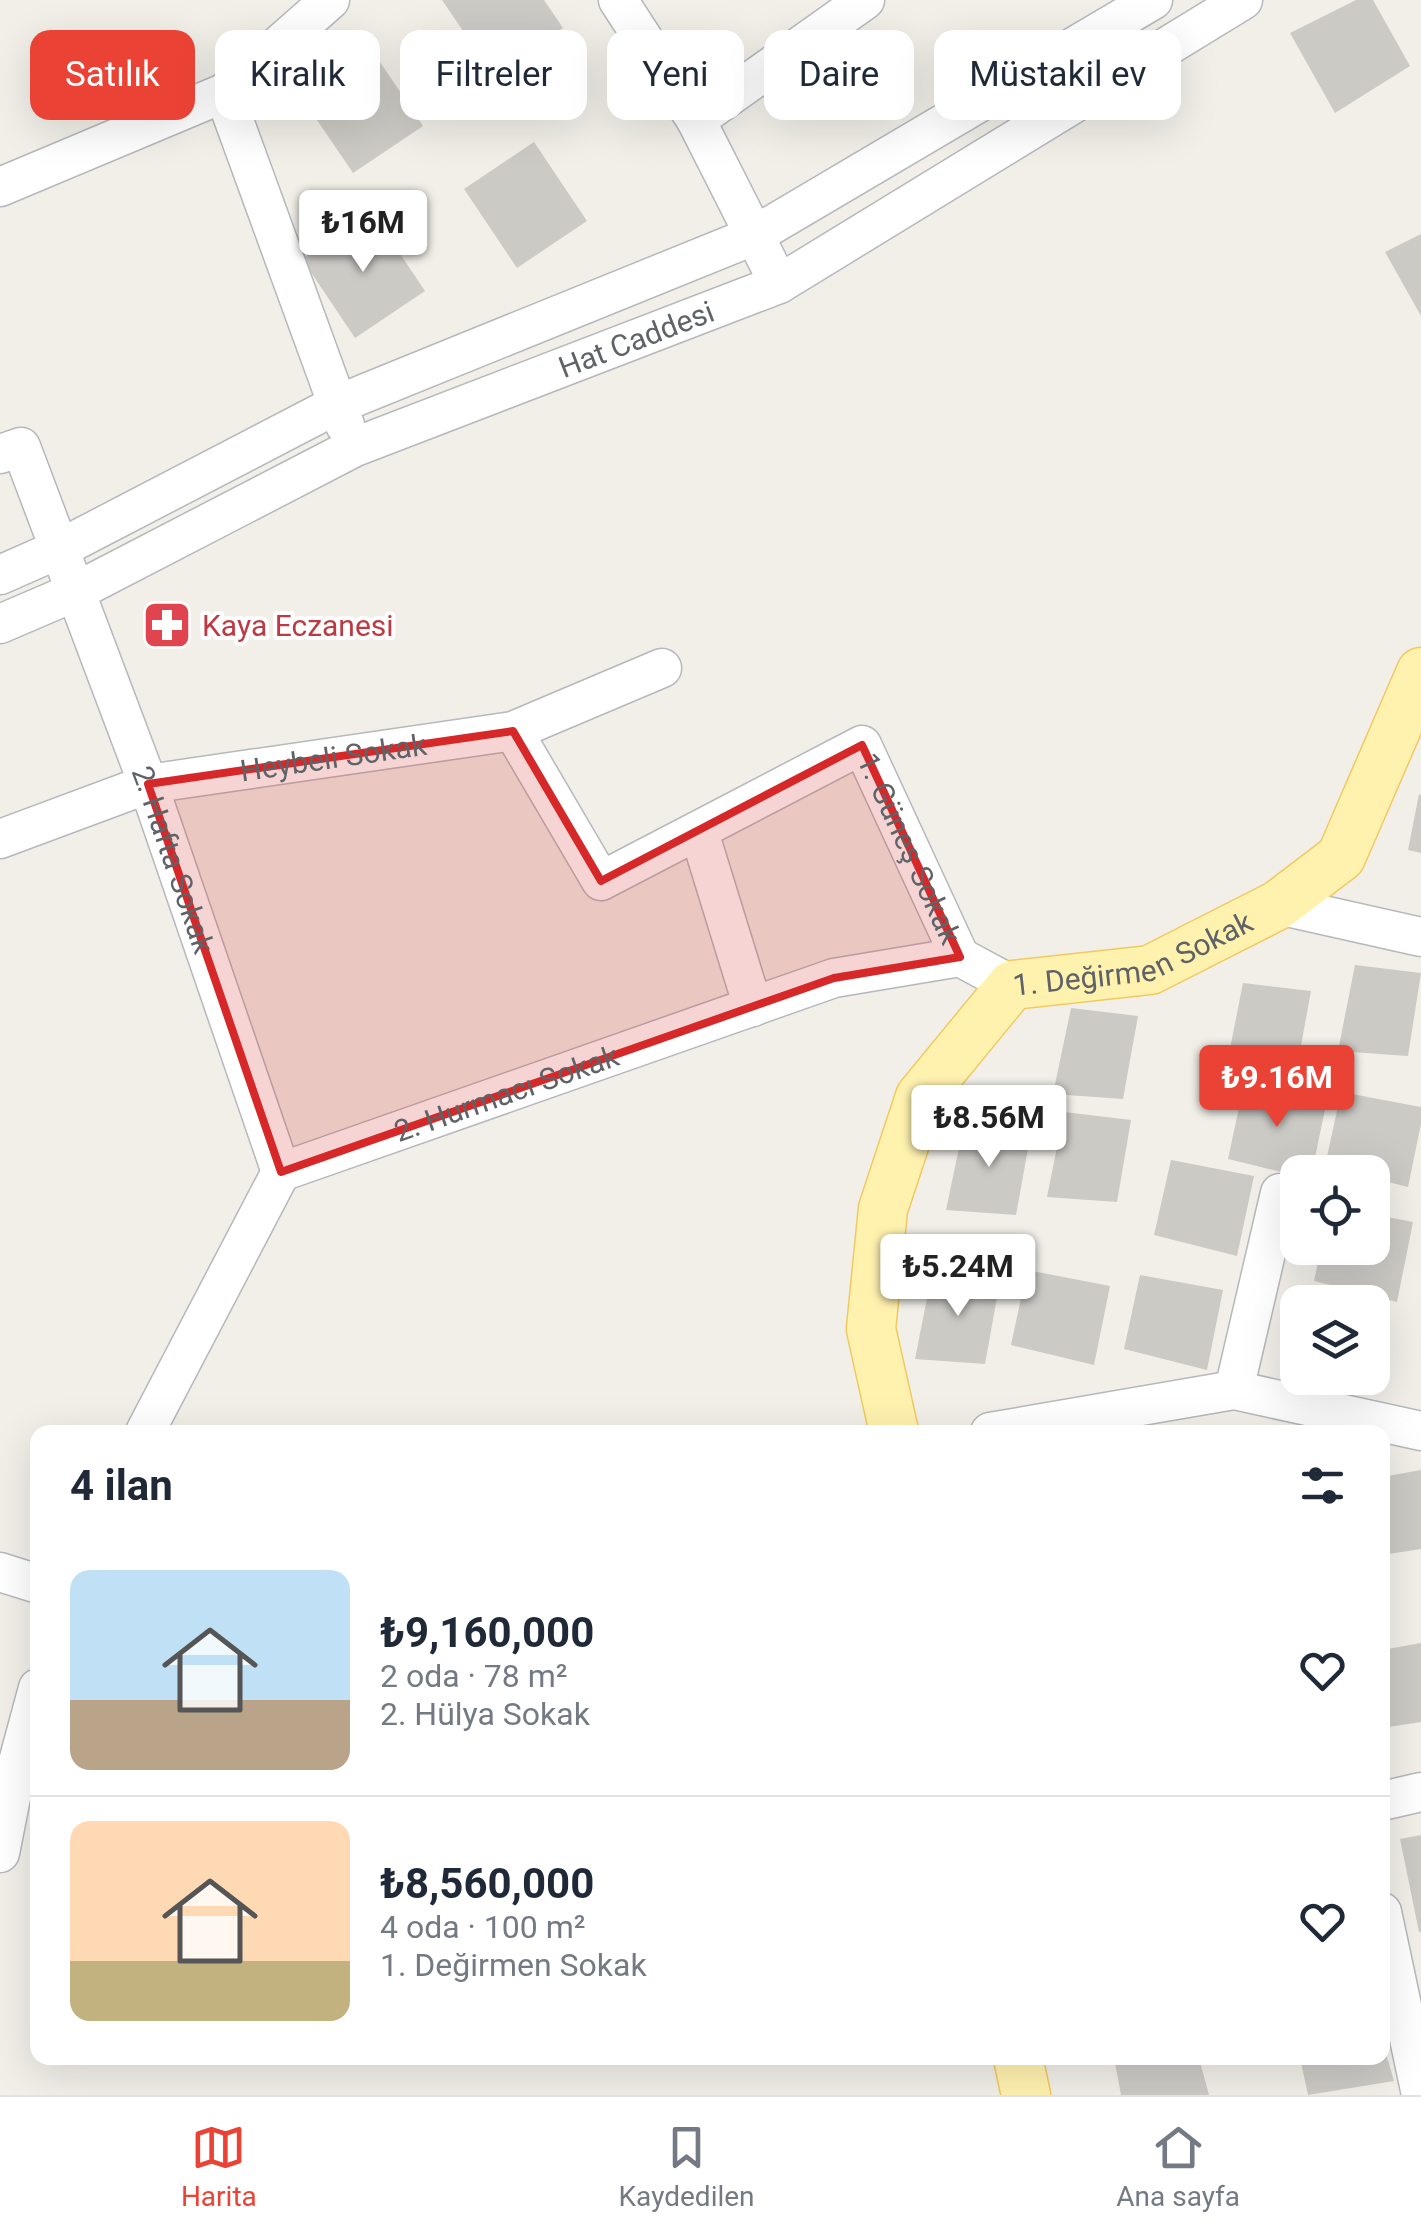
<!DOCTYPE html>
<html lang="tr">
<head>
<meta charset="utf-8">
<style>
	body { margin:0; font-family:Roboto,sans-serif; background:#f2f2f3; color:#1f2937; height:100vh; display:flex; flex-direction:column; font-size:38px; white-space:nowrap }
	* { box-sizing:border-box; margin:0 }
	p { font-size:32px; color:#747a83 }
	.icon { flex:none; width:55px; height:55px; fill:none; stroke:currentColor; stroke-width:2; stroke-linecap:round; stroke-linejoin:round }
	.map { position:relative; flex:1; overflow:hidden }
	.details { position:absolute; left:30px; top:1425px; width:1360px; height:640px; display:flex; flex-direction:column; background:#fff; border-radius:20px; box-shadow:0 10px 40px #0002 }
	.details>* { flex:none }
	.hud { position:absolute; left:30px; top:30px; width:1362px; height:90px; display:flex; gap:20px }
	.tools { position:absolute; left:1280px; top:1155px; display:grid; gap:20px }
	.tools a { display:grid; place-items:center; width:110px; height:110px; border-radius:20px; background:#fff; box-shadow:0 10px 40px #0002; font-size:50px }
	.price { position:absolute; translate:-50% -85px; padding:0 22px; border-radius:10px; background:#fff; color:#222; font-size:32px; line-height:65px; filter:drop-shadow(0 2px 5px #0008) }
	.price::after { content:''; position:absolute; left:50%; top:60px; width:30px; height:22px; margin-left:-15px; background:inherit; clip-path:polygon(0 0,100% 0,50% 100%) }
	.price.active { background:#ea4335; color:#fff }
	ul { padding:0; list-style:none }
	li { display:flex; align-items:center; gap:30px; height:250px; padding:0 40px }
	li+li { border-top:2px solid #e0e1e3 }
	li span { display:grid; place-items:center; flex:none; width:280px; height:200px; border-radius:20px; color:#555 }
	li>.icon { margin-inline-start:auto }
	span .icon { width:120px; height:120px; fill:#fffc; stroke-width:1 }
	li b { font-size:42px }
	h2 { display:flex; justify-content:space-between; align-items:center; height:120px; padding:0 40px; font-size:42px }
	.chip { padding:0 35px; border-radius:20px; background:#fff; box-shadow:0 10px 40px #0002; font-size:35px; line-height:90px }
	.chip.active { background:#ea4335; color:#fff }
	.tabs { display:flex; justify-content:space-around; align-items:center; height:140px; border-top:2px solid #e0e1e3; background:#fff; font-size:28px; color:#747a83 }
	.tabs a { display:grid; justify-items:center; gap:5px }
	.tabs .active { color:#ea4335 }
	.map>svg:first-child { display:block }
	.building { fill:#cccac5 }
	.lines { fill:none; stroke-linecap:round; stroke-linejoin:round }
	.minor-casing { stroke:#b5b8bc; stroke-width:41 }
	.major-casing { stroke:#f2c960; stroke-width:51 }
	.minor { stroke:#fff; stroke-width:38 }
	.major { stroke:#fff2af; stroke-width:48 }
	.marked { fill:#d62828; fill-opacity:0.2; stroke:#d62828; stroke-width:8; stroke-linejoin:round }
	.labels { text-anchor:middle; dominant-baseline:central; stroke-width:8; stroke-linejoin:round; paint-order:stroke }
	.street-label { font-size:30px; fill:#5f6368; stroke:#fff }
	.health-label { font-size:30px; fill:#be3a42; stroke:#fff; text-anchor:start }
</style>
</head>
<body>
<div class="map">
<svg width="1421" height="2095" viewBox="0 0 1421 2095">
	<rect width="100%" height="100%" fill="#f1efe8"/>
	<path class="building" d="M 442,0 L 544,0 L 563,28 L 493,75 Z
		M 1356,0 L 1373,0 L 1410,66 L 1335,113 L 1290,33 Z
		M 370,47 L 423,126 L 353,173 L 300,95 Z
		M 534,142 L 587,221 L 517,268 L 464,189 Z
		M 372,212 L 425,291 L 355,338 L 302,259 Z
		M 1421,234 L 1421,316 L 1385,252 Z
		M 1419,794 L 1421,795 L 1421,853 L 1408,850 Z
		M 1355,965 L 1421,973 L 1408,1056 L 1338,1051 Z
		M 1243,983 L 1311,991 L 1296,1073 L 1226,1069 Z
		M 1071,1008 L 1138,1016 L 1123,1099 L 1053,1094 Z
		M 1244,1084 L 1327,1100 L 1312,1172 L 1298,1172 L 1298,1176 L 1228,1159 Z
		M 1341,1092 L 1421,1107 L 1421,1124 L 1408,1187 L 1372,1178 L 1372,1172 L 1350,1172 L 1325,1166 Z
		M 1064,1112 L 1131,1120 L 1117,1202 L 1047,1197 Z
		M 964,1124 L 1031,1132 L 1016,1215 L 946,1210 Z
		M 1171,1160 L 1254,1176 L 1237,1256 L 1154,1235 Z
		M 1372,1214 L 1413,1222 L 1397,1302 L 1314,1281 L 1321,1248 L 1372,1248 Z
		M 1027,1270 L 1110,1286 L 1094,1365 L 1011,1345 Z
		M 932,1273 L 1000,1281 L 985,1364 L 915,1359 Z
		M 1140,1275 L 1223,1290 L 1207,1370 L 1124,1349 Z
		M 1421,1470 L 1421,1549 L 1382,1555 L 1382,1477 Z
		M 1421,1643 L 1421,1722 L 1382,1728 L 1382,1650 Z
		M 1421,1835 L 1421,1932 L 1419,1932 L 1400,1839 Z
		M 1382,2040 L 1394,2081 L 1308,2095 L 1300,2058 L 1382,2058 Z
		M 1114,2058 L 1199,2058 L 1209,2095 L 1121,2095 Z"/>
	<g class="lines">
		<g class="minor-casing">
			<g id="minor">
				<path d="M 618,0 L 696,120 L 779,284"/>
				<path d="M 224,93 L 345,425"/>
				<path d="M 696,120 L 865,0"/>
				<path d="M 0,187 L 224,93 L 330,0"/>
				<path id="s1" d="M 0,454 L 21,447 L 148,784 L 281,1172"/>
				<path d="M 0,575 L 59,549 L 336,405 L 753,236 L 1153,0"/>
				<path id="s2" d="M 0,624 L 77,591 L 355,447 L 779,284 L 1243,0"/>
				<path id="s3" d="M 513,731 L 601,881 L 862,745 L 960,957"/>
				<path d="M 699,832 L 753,1007"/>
				<path id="s4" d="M 0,839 L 148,784 L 513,731 L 662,668"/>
				<path d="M 1278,905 L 1421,937"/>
				<path d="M 1234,1390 L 1280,1193"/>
				<path id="s5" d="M 145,1432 L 281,1172 L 834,978 L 960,957 L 1012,985"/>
				<path d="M 990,1432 L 1234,1390 L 1421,1431"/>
				<path d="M 0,1572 L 38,1584"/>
				<path d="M 1382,1801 L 1421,1792"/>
				<path d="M 0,1853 L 18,1762 L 38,1688"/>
				<path d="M 1382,1912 L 1420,2090"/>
			</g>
		</g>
		<g class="major-casing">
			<g id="major">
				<path id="s6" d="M 894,1432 L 871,1329 L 883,1209 L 920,1097 L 1012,985 L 1150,970 L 1278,905 L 1341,857 L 1421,672"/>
				<path d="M 1018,2058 L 1026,2095"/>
			</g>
		</g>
		<use href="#minor" class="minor"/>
		<use href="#major" class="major"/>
	</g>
	<path class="marked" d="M 513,731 L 601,881 L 862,745 L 960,957 L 834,978 L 281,1172 L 148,784 Z"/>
	<defs>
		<g id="pharmacy-square" transform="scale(2.5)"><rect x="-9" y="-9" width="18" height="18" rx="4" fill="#e0444e" stroke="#fff"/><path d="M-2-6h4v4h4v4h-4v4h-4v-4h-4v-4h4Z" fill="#fff"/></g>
	</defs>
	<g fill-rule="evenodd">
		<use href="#pharmacy-square" x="167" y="625"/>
	</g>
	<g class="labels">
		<g class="street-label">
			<text stroke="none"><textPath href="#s2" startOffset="698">Hat Caddesi</textPath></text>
			<text stroke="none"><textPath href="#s4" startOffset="345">Heybeli Sokak</textPath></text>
			<text stroke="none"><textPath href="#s3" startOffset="582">1. Güneş Sokak</textPath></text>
			<text stroke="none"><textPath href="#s1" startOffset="462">2. Hafta Sokak</textPath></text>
			<text stroke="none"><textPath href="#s6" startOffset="615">1. Değirmen Sokak</textPath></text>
			<text stroke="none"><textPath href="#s5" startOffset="532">2. Hurmacı Sokak</textPath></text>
		</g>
		<g class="health-label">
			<text x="202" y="625">Kaya Eczanesi</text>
		</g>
	</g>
</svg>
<div class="tools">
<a><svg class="icon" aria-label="locate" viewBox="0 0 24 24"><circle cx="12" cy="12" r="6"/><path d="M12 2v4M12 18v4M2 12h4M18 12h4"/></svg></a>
<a><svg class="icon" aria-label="layers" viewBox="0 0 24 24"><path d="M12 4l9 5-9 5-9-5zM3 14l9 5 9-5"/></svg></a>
</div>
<b class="price" style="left:363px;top:275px">₺16M</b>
<b class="price active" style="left:1277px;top:1130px">₺9.16M</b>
<b class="price" style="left:989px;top:1170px">₺8.56M</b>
<b class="price" style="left:958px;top:1319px">₺5.24M</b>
<div class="hud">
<a class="chip active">Satılık</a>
<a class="chip">Kiralık</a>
<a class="chip">Filtreler</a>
<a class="chip">Yeni</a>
<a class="chip">Daire</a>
<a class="chip">Müstakil ev</a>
</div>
<section class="details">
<h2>4 ilan<svg class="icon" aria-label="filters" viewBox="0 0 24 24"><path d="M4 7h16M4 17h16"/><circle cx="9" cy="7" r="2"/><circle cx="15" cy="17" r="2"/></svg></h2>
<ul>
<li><span style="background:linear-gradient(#bfe0f5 65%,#b9a48a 0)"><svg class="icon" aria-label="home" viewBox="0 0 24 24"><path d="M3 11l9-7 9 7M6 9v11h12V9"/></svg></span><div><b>₺9,160,000</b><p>2 oda · 78 m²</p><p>2. Hülya Sokak</p></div><svg class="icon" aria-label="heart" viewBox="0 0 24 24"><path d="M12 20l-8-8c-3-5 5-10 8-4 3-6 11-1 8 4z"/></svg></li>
<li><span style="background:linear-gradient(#ffd9b3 70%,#c2b280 0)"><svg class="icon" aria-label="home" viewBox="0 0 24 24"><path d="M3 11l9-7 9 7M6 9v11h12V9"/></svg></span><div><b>₺8,560,000</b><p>4 oda · 100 m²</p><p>1. Değirmen Sokak</p></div><svg class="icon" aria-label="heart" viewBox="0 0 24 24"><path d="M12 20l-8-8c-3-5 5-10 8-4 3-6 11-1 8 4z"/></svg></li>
</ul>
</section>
</div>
<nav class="tabs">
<a class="active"><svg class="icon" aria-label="map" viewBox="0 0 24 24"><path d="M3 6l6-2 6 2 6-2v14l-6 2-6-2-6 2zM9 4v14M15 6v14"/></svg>Harita</a>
<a><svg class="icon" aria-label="saved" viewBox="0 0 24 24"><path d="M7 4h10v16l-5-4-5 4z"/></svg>Kaydedilen</a>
<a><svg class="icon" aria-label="home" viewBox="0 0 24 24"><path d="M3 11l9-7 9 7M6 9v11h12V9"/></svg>Ana sayfa</a>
</nav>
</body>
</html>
